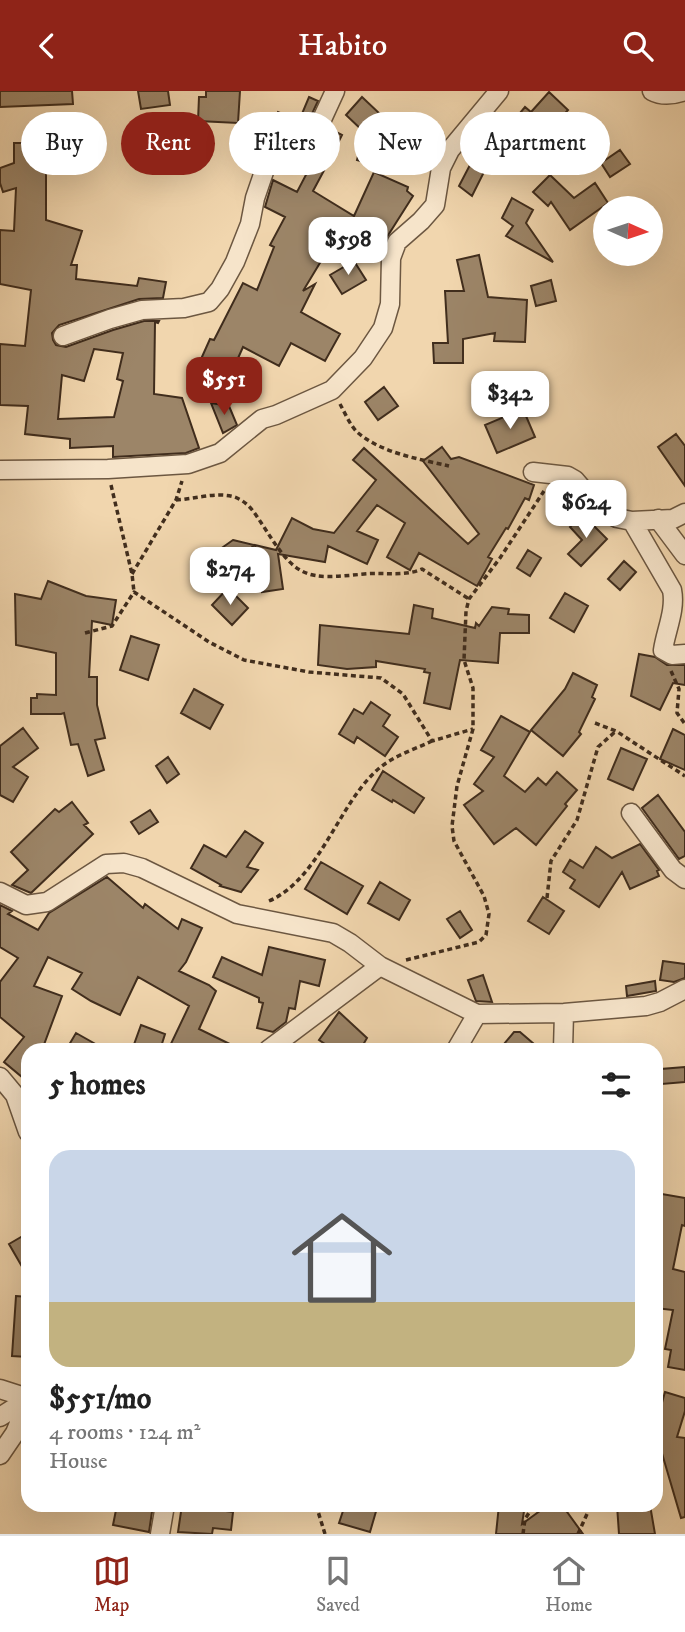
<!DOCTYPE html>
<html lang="en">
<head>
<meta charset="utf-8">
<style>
	body { margin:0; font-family:"IM FELL DW Pica",serif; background:#f6f6f6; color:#222; height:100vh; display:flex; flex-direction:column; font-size:26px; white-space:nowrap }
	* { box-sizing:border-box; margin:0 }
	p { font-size:23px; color:#767676 }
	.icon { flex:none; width:38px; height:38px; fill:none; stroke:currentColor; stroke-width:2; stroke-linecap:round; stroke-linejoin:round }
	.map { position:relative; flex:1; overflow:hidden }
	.sheet { position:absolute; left:21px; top:952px; width:642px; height:469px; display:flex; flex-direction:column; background:#fff; border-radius:21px; box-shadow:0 7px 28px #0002 }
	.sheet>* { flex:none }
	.guide { position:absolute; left:21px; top:21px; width:644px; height:63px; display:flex; gap:14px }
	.needle { width:46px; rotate:93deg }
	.fabs { position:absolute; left:593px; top:105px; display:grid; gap:14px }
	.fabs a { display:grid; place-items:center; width:70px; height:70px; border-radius:50%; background:#fff; box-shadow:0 7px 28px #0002; font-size:35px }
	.price { position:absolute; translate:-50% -60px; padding:0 16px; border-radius:14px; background:#fff; color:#222; font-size:23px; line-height:46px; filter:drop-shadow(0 2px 4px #0008) }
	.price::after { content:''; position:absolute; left:50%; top:42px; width:21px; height:16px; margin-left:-10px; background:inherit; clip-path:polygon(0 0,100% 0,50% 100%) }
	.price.active { background:#8f2418; color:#fff }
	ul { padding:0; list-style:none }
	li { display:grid; align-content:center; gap:14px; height:371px; padding:0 28px }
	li+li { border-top:2px solid #e0e0e0 }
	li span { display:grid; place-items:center; height:217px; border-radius:21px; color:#555 }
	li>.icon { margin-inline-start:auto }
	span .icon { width:126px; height:126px; fill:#fffc; stroke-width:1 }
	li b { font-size:30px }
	h2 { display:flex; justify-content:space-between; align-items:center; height:84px; padding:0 28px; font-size:30px }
	.tag { padding:0 24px; border-radius:32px; background:#fff; box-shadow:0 7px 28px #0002; font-size:24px; line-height:63px }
	.tag.active { background:#8f2418; color:#fff }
	header { display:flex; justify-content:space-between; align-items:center; height:91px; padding:0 28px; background:#8f2418; color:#fff; font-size:32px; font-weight:600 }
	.menu { display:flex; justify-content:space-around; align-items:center; height:98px; border-top:2px solid #e0e0e0; background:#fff; font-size:19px; color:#767676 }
	.menu a { display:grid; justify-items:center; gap:4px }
	.menu .active { color:#8f2418 }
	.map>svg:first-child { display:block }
	.building { fill:#9c8568; stroke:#402d1d; stroke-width:2; fill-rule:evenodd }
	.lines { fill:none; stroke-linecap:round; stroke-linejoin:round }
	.street-casing { stroke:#6c5741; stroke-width:21 }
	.path { stroke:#402d1d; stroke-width:3.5; stroke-dasharray:5 3.5; stroke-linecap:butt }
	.street { stroke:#f6e4ca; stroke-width:18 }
</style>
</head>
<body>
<header><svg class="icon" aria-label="back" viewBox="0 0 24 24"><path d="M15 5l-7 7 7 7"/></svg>Habito<svg class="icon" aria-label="search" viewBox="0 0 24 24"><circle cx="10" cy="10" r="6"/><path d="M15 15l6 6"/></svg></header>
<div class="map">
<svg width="685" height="1443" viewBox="0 0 685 1443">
	<rect width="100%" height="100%" fill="#f1d6ae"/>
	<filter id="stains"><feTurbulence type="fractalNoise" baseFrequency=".00286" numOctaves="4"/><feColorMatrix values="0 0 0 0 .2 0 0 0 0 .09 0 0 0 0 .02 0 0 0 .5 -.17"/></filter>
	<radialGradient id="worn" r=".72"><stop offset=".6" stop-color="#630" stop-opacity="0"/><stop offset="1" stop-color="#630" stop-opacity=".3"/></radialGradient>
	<path class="building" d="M 0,0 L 72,0 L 73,13 L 0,16 Z
		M 138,0 L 168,0 L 170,14 L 141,18 Z
		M 206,0 L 240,0 L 238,32 L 198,30 L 199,6 L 206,6 Z
		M 549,1 L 568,19 L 549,40 L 557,47 L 533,74 L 518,59 L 522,54 L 502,37 L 513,25 L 516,27 L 525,16 L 531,21 Z
		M 309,6 L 318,10 L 309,29 L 285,44 L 271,38 L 278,21 L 299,30 Z
		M 362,6 L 380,23 L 364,41 L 346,24 Z
		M 414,25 L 443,43 L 426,67 L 421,67 L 400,52 L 409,40 L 406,38 Z
		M 330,38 L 342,44 L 335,58 L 337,60 L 330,73 L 328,72 L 313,100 L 354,125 L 374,81 L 408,96 L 407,100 L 413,105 L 387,146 L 381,161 L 335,136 L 338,142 L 303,200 L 315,193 L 301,221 L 340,243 L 325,270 L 291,252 L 279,275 L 243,256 L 223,301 L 203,291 L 197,277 L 210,248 L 214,249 L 243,192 L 257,199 L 274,156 L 270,154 L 285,126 L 265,116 L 273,89 L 297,101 Z
		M 14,52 L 36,52 L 36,69 L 46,69 L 46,129 L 82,140 L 71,174 L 77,174 L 76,188 L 137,195 L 139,187 L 166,191 L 163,207 L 139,208 L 59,234 L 52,242 L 53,249 L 56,254 L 66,256 L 113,239 L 144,230 L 159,230 L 158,232 L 155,231 L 154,303 L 182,307 L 199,357 L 186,362 L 113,366 L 113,355 L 70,357 L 70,348 L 25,343 L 28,315 L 0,314 L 0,253 L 25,255 L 31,199 L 0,193 L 0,139 L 14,140 L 16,97 L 3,101 L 0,92 L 0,77 L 14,72 ZM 94,258 L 123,262 L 117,288 L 123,290 L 114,326 L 58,328 L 62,284 L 84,290 Z
		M 361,53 L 386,60 L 382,76 L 357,69 Z
		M 620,59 L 630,73 L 610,86 L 601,72 Z
		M 472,70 L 486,77 L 472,105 L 459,95 Z
		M 550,84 L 574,107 L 595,92 L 608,112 L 570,139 L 551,111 L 548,115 L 533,101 Z
		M 512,107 L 533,119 L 526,132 L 553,171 L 506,145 L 513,135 L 502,127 Z
		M 479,164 L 488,206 L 527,209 L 525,251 L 494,250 L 495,242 L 463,248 L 463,272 L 434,272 L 433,252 L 448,252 L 445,200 L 464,200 L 457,169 Z
		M 354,170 L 366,189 L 342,203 L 330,184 Z
		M 551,189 L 556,210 L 536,215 L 531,195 Z
		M 384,296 L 398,315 L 378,329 L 365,311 Z
		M 211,312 L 229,315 L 237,334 L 223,342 Z
		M 523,318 L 535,346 L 497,362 L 485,334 Z
		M 676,343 L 685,355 L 685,395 L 658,356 Z
		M 442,356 L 451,368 L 459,366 L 534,394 L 529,409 L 525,407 L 508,438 L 506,437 L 488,466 L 492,468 L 477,495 L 419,462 L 410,479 L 387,466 L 405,432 L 377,414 L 357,440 L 378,449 L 367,473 L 328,455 L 325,471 L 278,463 L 283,498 L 262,501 L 255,454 L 276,459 L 292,427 L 313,438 L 334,442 L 376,389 L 353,369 L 364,357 L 468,453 L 479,443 L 423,370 Z
		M 582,423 L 607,448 L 581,475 L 568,463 L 582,449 L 570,436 Z
		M 233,449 L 254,454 L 234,477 L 216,461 Z
		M 528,459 L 541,467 L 530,485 L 517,477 Z
		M 624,470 L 636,481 L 620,499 L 608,488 Z
		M 48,490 L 86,505 L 116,509 L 112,534 L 92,530 L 89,586 L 97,586 L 97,614 L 105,647 L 95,649 L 104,679 L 88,685 L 78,653 L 71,654 L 64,622 L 61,623 L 31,623 L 31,607 L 37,607 L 37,603 L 56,604 L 56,562 L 16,554 L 15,503 L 41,508 Z
		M 228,497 L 248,517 L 232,534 L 212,514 Z
		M 565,502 L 588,515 L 574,541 L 550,527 Z
		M 414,514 L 433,518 L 432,527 L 475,537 L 476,532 L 479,535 L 492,516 L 509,518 L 508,523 L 529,524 L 529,542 L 500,542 L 498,572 L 460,569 L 450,618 L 424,612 L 430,582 L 424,581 L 425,578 L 376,570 L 376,576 L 347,578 L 318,574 L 320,534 L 409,543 Z
		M 131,545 L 159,554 L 148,589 L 120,579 Z
		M 639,563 L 655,566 L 667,574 L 685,574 L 685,594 L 673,592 L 660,619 L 631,605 Z
		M 573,582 L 597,594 L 592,606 L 595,608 L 579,641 L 581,643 L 563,665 L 531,639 L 565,598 Z
		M 194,598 L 223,614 L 210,638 L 181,622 Z
		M 371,611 L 390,624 L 383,635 L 398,646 L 385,665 L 357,646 L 354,652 L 339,643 L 354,618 L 363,623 Z
		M 501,625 L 530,641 L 504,685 L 525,701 L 538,687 L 546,694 L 557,681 L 577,699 L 565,713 L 567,715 L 536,754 L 516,737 L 494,753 L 464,714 L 483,700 L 474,693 L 494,666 L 481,659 Z
		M 23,637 L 38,657 L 13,676 L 28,686 L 13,711 L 0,704 L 0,655 Z
		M 673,638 L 685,644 L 685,679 L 660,668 Z
		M 621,657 L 647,668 L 633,699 L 608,688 Z
		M 168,666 L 179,683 L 167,692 L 156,675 Z
		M 383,680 L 424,707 L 414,722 L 393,709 L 392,711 L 372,699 Z
		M 658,704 L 685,741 L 685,765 L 679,768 L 642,717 Z
		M 72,711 L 88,732 L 84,734 L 93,743 L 31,802 L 12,794 L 28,779 L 11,761 L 55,718 L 59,721 Z
		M 150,719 L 158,731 L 139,743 L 131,731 Z
		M 245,740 L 263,752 L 247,776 L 258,779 L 241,801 L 220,795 L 221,794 L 191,777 L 204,754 L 226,766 Z
		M 640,753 L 659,779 L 657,780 L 659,785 L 630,798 L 622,781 L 599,816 L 570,797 L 575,789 L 563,781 L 570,769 L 583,777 L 596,756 L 612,767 Z
		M 321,771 L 363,795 L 347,823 L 305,798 Z
		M 107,786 L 143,817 L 145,813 L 178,838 L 182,828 L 202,837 L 186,871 L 179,880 L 209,894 L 216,900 L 199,938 L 242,959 L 168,959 L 189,915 L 138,886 L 120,924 L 91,910 L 72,898 L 82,882 L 48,866 L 34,895 L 62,905 L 42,959 L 28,959 L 28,991 L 4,971 L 24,946 L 0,926 L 0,891 L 18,867 L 0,856 L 0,814 L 12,820 L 8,823 L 38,839 L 49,822 Z
		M 380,791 L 410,809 L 399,829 L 368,812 Z
		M 543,806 L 564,820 L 549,843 L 528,830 Z
		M 460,820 L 472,839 L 460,847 L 447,828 Z
		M 269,856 L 325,869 L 319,895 L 300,890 L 295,918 L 289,917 L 286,931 L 273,941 L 257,937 L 263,912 L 259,911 L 259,907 L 213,886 L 222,866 L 262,884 Z
		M 663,870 L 685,873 L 685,887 L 674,891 L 660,889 Z
		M 483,884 L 492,911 L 476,910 L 468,889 Z
		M 655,890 L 656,900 L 627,905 L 626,895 Z
		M 339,921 L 367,947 L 360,959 L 334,959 L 319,949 Z
		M 141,934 L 165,943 L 160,959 L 132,959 Z
		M 514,941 L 520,941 L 541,959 L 499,959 Z
		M 76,942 L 106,959 L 66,959 Z
		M 685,976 L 685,991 L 662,993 L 661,978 Z
		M 656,1102 L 685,1107 L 685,1135 L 682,1134 L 673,1178 L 685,1181 L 685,1279 L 668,1276 L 671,1259 L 665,1258 L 673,1219 L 656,1217 Z
		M 28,1142 L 28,1186 L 9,1153 Z
		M 16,1205 L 28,1206 L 28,1266 L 12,1265 Z
		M 665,1301 L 685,1307 L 685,1320 L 677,1346 L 685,1347 L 685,1426 L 681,1427 L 656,1342 L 656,1333 Z
		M 117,1414 L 153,1414 L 149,1441 L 113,1434 Z
		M 182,1414 L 233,1421 L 231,1439 L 213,1437 L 212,1443 L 178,1441 Z
		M 345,1414 L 365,1414 L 377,1417 L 370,1441 L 339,1432 Z
		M 499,1414 L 525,1414 L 522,1433 L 548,1414 L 562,1414 L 583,1443 L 496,1443 Z
		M 617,1414 L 650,1414 L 655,1443 L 619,1443 Z"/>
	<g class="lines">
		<g class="street-casing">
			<path id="street" d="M 652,0 C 663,6 674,4 685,0
				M 63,245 L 110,228 L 142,219 L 184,217 L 209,211 L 220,198 L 235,171 L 250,133 L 255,107 L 267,72 L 278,61 L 318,37 L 335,0
				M 0,379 L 108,378 L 188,373 L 220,362 L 262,328 L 276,324 L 332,299 L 363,267 L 383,237 L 390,213 L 391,167 L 397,151 L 421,130 L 435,114 L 441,77 L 450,59 L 499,0
				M 533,381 L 568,385 L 575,389 L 599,417 L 617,427 L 632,430 L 673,428 L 685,422
				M 658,428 L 685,464
				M 632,430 L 672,499 C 676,519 666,539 663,559 L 672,564 L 685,563
				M 631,722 L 673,779 L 685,788
				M 0,801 L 26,814 L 47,811 L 106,773 L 124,772 L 142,777 L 237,823 L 333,842 L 350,852 L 380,875
				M 268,959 L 380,875 L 477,923
				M 456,959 L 477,923 L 564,922 L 646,915 L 660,911 L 685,898
				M 563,959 L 564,922
				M 0,986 L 15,1004 L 28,1041
				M 0,1298 L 28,1307
				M 0,1326 L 28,1308
				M 0,1364 L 15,1342 L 28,1311
				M 160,1443 L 165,1414"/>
		</g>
		<path class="path" d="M 340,313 C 345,322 350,334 357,341 C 381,362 419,368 449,375
			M 111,394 L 132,483 L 134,501
			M 176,409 C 194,408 223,399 239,408 C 251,414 257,426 264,436 C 297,488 305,489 364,483 C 384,481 404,486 422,478 L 469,508
			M 132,483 L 176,409 L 182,390
			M 85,542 L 112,535 L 134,501 L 209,551 L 244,569 L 309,581 L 381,587 L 403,603 L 432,650 L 473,638
			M 671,580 L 679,598 L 677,622 L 685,633
			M 595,632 L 616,640 L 685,685
			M 547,807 L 551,770 L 577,729 L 598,656 L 616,640
			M 269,810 C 319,788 337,717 375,681 C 390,666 413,659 432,650
			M 406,869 L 479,851 L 486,844 L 489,823 L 484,805 L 454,750 L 452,735 L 457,695 L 473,638 L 473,597 L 464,569 L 466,520 L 469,508 L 500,467 L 544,400
			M 316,1414 L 325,1443
			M 523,1443 L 525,1428 L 534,1414
			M 578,1443 L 591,1414"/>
		<use href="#street" class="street"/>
	</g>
	<rect width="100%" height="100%" filter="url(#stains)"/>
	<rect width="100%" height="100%" fill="url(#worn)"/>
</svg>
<div class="fabs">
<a><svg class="needle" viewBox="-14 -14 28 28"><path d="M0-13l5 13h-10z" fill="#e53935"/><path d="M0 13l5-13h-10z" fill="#767676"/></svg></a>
</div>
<b class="price" style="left:348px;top:186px">$598</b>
<b class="price active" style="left:224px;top:326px">$551</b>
<b class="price" style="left:510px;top:340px">$342</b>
<b class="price" style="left:586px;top:449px">$624</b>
<b class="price" style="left:230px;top:516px">$274</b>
<div class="guide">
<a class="tag">Buy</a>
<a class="tag active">Rent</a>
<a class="tag">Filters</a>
<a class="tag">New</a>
<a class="tag">Apartment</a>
</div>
<section class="sheet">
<h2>5 homes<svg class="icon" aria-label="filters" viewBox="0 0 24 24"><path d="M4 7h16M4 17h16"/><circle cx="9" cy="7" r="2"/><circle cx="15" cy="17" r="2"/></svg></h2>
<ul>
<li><span style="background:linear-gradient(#c9d6e8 70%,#c2b280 0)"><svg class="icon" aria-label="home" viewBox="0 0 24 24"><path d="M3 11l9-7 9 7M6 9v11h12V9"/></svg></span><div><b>$551/mo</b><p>4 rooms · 124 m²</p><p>House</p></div></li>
</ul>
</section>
</div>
<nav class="menu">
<a class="active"><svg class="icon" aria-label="map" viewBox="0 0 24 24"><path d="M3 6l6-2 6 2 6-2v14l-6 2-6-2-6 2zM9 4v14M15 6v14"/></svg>Map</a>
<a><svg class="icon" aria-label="saved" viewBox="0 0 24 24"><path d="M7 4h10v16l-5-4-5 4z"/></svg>Saved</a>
<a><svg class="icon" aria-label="home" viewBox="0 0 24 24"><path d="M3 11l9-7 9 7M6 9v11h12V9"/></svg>Home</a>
</nav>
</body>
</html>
